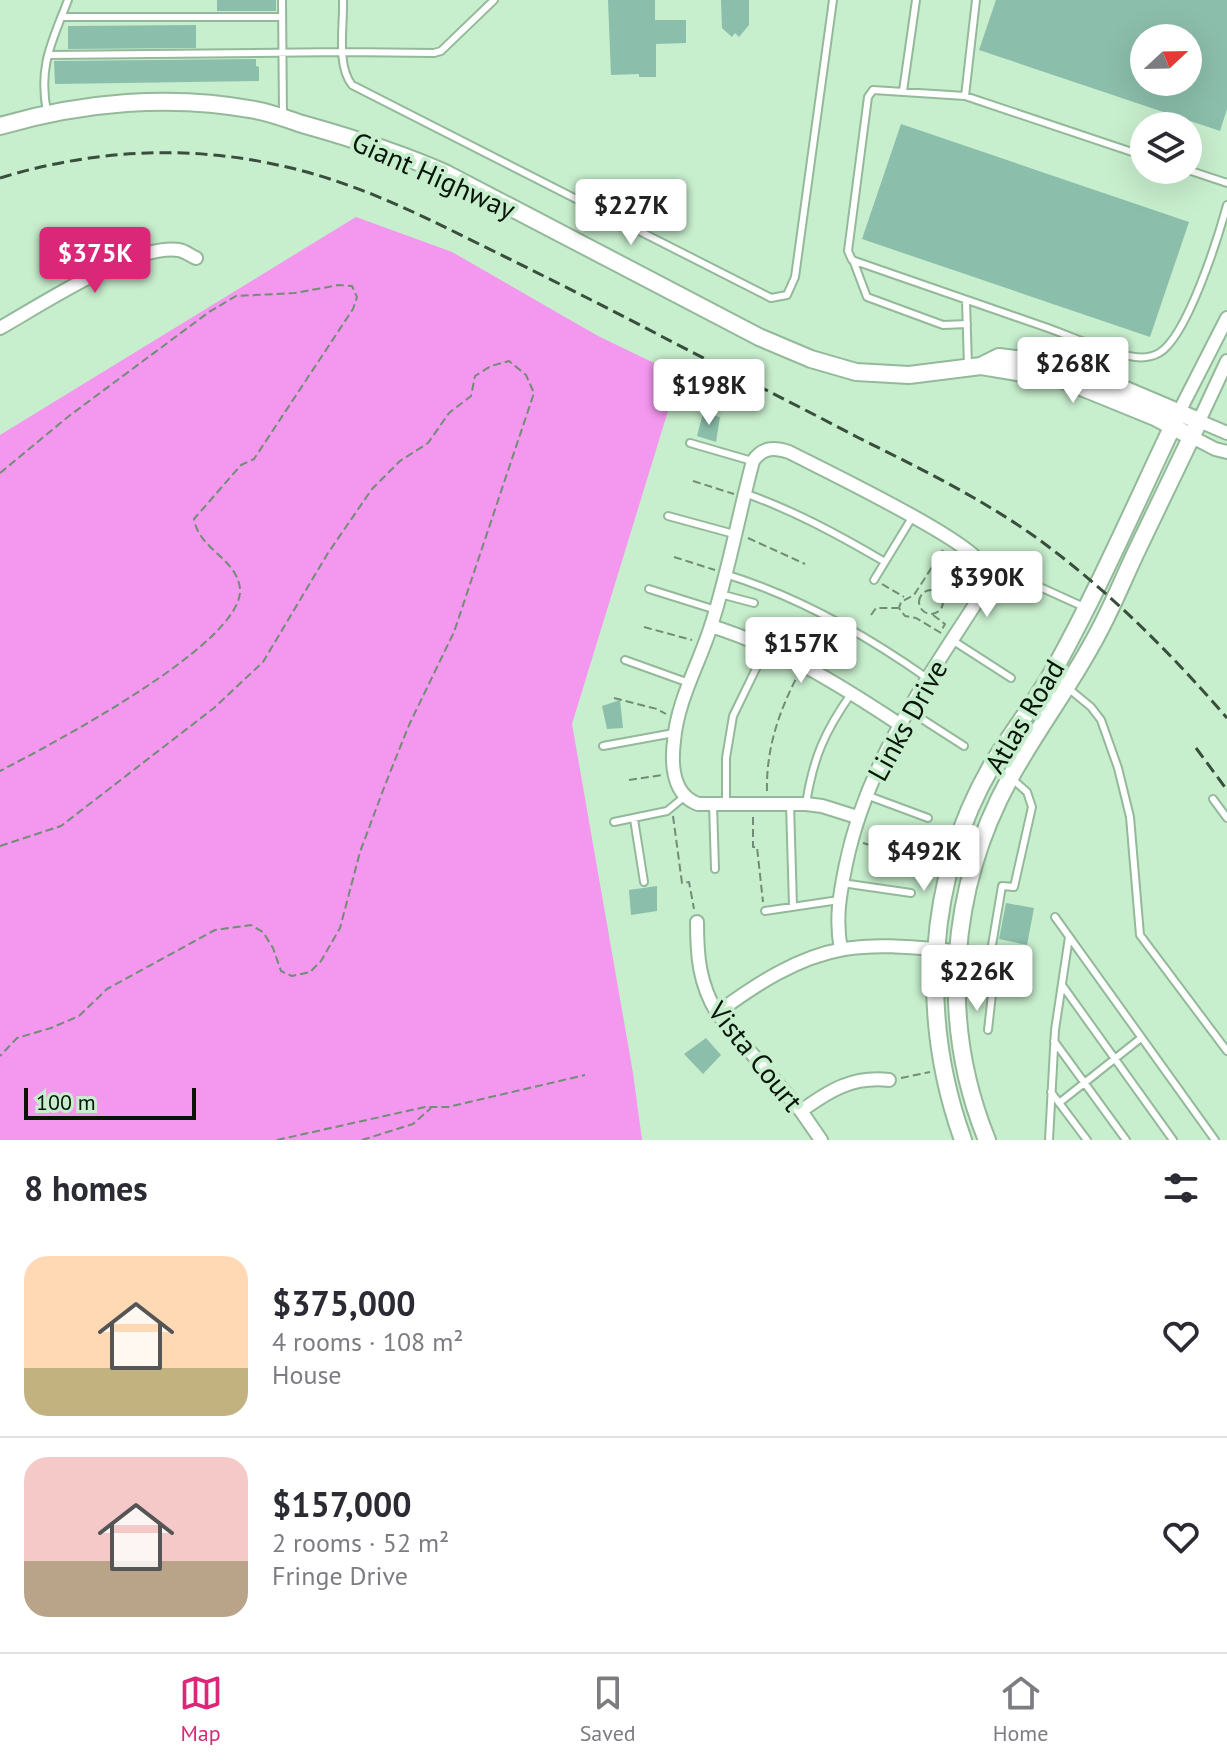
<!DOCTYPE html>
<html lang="en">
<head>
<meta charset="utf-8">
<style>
	body { margin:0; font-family:"PT Sans",sans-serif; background:#f7f7f7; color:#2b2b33; height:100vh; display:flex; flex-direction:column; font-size:30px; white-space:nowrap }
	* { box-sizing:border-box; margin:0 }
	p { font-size:26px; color:#7c7c81 }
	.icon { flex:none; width:44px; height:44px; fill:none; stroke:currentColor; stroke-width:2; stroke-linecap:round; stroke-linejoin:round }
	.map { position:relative; height:1140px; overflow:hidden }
	.drawer { display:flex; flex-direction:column; background:#fff; flex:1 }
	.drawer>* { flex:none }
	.needle { width:52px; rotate:68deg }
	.tools { position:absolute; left:1130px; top:24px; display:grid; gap:16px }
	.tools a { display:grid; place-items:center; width:72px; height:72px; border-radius:50%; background:#fff; box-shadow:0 8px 32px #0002; font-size:40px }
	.scale { position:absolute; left:24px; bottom:20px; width:172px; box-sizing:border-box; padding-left:8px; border:4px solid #08160a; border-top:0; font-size:22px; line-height:28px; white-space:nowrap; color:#08160a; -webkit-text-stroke:6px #c7eecd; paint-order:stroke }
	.price { position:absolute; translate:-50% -68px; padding:0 18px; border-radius:8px; background:#fff; color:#222; font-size:26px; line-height:52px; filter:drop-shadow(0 2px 4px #0008) }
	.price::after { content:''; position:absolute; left:50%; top:48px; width:24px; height:18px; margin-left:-12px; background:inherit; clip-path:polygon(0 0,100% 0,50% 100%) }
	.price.selected { background:#db2777; color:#fff }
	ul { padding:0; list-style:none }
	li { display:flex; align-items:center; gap:24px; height:200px; padding:0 24px }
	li+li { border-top:2px solid #e1e1e2 }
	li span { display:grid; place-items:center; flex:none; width:224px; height:160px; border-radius:24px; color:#555 }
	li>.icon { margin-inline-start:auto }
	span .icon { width:96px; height:96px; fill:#fffc; stroke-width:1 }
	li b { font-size:34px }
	h2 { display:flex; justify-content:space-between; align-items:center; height:96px; padding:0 24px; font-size:34px }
	.tabs { display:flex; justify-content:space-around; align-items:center; height:112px; border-top:2px solid #e1e1e2; background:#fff; font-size:22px; color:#7c7c81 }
	.tabs a { display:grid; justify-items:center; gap:4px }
	.tabs .selected { color:#db2777 }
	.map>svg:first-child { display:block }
	.green { fill:#f497ee }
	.building { fill:#8bbeab; fill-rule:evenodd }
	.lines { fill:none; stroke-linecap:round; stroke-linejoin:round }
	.service-casing { stroke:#94b99a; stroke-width:10 }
	.minor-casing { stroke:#94b99a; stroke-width:16 }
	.tertiary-casing { stroke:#94b99a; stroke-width:20 }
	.path { stroke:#718d75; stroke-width:2; stroke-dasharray:8 4; stroke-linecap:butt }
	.service { stroke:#fff; stroke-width:6 }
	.minor { stroke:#fff; stroke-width:12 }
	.tertiary { stroke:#fff; stroke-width:16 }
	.rail { stroke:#394e3c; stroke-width:3; stroke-dasharray:12 6; stroke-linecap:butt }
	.labels { text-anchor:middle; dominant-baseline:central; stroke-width:8; stroke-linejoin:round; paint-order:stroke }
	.street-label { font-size:28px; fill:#08160a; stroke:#c7eecd }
</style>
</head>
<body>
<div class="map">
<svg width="1227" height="1140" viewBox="0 0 1227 1140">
	<rect width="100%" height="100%" fill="#c7eecd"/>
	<path class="green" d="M 356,217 L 452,252 L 598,336 L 679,375 L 572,724 L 633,1073 L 642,1140 L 0,1140 L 0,435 Z"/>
	<path class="building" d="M 217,0 L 276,0 L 276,11 L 217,11 Z
		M 608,0 L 655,0 L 655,20 L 686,20 L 686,43 L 656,44 L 656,77 L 639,77 L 639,74 L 611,75 Z
		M 721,0 L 749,0 L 749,25 L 739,37 L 735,33 L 732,37 L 722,28 Z
		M 996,0 L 1227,0 L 1227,109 L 1220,131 L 979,50 ZM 1144,38 L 1188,38 L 1188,82 L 1144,82 Z
		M 196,25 L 196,48 L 68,49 L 68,26 Z
		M 256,59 L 256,66 L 259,67 L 259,81 L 55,84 L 54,61 Z
		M 901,124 L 1189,222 L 1150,337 L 862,239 Z
		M 703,413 L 720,417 L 716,442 L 697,436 Z
		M 620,700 L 623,728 L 607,729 L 602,706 Z
		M 657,886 L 657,911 L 631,915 L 629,890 Z
		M 1006,903 L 1034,908 L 1027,945 L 999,939 Z
		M 706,1038 L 721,1055 L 703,1074 L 684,1054 Z"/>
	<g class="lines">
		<g class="service-casing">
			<path id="service" d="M 282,0 L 283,117
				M 343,0 C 344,25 336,65 352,85 L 771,298 L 787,295 L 795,277 L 833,0
				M 62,17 L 282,17
				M 48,55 L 344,52 L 434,53 L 441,51 L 494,0
				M 903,91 L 916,0
				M 965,96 L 976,0
				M 47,112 C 38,66 52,42 68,0
				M 1144,156 L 965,96 L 873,90 L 868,97 L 848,251 L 852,260 C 918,283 983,306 1048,328 C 1076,338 1106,353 1135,357 C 1143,358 1152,357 1159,353 C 1187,337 1218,238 1227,205
				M 1188,170 L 1227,183
				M 853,260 L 867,297 L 943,325 L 967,324
				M 966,300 L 968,367
				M 690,443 L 752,461
				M 744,493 C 793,510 839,535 885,562
				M 668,516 L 734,534
				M 985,569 L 998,568 L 1084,607
				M 725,574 C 797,596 866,635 927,678
				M 874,580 L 913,516
				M 649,589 L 716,610
				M 720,594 L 754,603
				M 952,640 L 1011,678
				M 625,660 L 689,683
				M 1068,688 L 1091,707 L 1101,720 L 1118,768 L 1130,817 L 1140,935 L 1227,1051
				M 908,710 L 964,746
				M 603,746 L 674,733
				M 866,795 L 928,818
				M 1213,799 L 1227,818
				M 713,804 L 715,869
				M 726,804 L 726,758 L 733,716 L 767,646
				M 790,804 L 793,906
				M 806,804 C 813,758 825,731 851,694
				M 634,819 L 644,882
				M 614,822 L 667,811 L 684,797
				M 842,883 L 911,893
				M 765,911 L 839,900
				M 1055,917 L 1215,1140
				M 990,957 L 1002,886 L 1014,887 L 1032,807 L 1027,792 L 1010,777
				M 960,960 L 972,956 L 996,958 L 988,1030
				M 1062,985 L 1173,1140
				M 1054,1041 L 1126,1140
				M 1051,1092 L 1087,1140
				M 1059,1103 L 1141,1038
				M 1049,1140 L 1055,1030 L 1069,937"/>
		</g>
		<g class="minor-casing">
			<path id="minor" d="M 0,328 C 41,305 134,243 179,250 C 185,251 191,256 196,258
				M 1227,361 L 1199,421 L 1227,433
				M 1179,412 L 1227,318
				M 1192,437 L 1215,449 L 1227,452
				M 711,626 C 779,647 840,685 899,724
				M 697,922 C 697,956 699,983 717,1013 L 801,1111 L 821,1140
				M 841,949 C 835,920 840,893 846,864 C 866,767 921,688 974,606 C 979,594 989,578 982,565 C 970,540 822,469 789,452 C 774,447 763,447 753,461 C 738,517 728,575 710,629 C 698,666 677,702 674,741 C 671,765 673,795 698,804 L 806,804 L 822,806 L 857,817
				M 717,1013 C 755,985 797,957 844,949 C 882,943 919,948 957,951
				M 801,1111 C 830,1090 853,1076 889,1080"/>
		</g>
		<g class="tertiary-casing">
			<path id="tertiary" d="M 0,126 C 82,102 171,94 255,110 C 272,113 287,119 302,124 C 352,138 400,153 447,174 L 759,337 L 811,359 L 856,372 L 909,375 L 981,366 L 1064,380 L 1155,417 L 1192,437
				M 981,366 L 999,357 L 1056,364 L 1081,371 L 1199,421 C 1179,463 1159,504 1139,546 C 1123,579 1110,613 1092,644 C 1067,690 1035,732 1010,778 C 949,889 939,1022 987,1140
				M 963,1140 C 919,1017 926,879 992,765 C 1012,732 1036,702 1055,668 C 1100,586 1137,501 1177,417"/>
		</g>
		<path class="path" d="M 0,473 L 69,416 L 209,312 L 236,296 L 295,293 L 339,285 L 352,286 L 357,297 L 353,309 L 254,459 L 241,465 L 194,519 C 199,550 237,558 240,589 C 244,644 46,747 0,771
			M 693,481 L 734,494
			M 748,538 L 805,564
			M 674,557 L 715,570
			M 882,584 L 904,597
			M919 602a12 12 0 1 1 24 0a12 12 0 1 1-24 0Z
			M 871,615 L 876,608 L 898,608
			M 933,615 L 945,624 L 940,633
			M 644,627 L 692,640
			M 941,633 L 916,618 L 905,616 L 899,608 L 901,602 L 914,595 L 943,550
			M 614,698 L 657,709 L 666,714
			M 629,780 L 663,775
			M 767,791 C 766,749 779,711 798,675
			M 673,816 L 682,883 L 689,882 L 694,909
			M 753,817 L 753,847 L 757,847 L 763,902
			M 863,843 L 900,854
			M 0,846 L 61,826 L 214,708 L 263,662 L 328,553 L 372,489 L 400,461 L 428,443 L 449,413 L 471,396 L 475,376 L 491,366 L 509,361 L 526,375 L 534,393 L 454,632 L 409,725 L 385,785 L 360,852 L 340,928 L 321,961 L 310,972 L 292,976 L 281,971 L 273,948 L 263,932 L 251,925 L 215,930 L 107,989 L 79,1016 L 51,1028 L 17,1038 L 0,1056
			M 901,1078 L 930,1072
			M 277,1140 L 425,1107 L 448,1107 L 585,1075
			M 362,1140 L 413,1124 L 431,1108"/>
		<use href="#service" class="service"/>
		<use href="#minor" class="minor"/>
		<use href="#tertiary" class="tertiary"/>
		<path class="rail" d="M 0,178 C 84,152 176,145 263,162 C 343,177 405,207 477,243 C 532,270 586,297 640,325 C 712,363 785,399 857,437 C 917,467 979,497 1034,536 C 1106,588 1169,651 1227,718
			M 1196,748 L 1227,790"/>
	</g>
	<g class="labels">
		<g class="street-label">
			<text transform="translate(434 175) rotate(24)">Giant Highway</text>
			<text transform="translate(1024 716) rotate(-59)">Atlas Road</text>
			<text transform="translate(907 720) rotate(-61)">Links Drive</text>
			<text transform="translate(756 1056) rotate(51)">Vista Court</text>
		</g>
	</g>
</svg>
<div class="tools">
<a><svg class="needle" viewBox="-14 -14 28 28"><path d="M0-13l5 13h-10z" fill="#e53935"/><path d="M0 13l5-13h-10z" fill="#7c7c81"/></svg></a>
<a><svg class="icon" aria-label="layers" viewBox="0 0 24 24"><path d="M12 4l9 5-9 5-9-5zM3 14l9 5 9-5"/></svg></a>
</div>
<div class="scale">100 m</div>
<b class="price" style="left:631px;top:247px">$227K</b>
<b class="price selected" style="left:95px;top:295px">$375K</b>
<b class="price" style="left:1073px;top:405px">$268K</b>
<b class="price" style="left:709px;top:427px">$198K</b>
<b class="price" style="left:987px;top:619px">$390K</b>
<b class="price" style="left:801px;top:685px">$157K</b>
<b class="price" style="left:924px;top:893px">$492K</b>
<b class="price" style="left:977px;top:1013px">$226K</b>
</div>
<section class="drawer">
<h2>8 homes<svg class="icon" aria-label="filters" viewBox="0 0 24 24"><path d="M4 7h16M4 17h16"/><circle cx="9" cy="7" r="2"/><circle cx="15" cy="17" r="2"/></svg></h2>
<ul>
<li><span style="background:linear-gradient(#ffd9b3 70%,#c2b280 0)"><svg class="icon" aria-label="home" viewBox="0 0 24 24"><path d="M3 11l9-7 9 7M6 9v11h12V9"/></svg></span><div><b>$375,000</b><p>4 rooms · 108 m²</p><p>House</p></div><svg class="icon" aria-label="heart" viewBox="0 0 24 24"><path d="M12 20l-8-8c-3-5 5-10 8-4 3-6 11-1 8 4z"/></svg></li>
<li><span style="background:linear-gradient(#f6c9c9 65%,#b9a48a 0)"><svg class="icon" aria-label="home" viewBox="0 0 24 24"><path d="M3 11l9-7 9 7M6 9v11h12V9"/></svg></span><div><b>$157,000</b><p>2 rooms · 52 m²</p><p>Fringe Drive</p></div><svg class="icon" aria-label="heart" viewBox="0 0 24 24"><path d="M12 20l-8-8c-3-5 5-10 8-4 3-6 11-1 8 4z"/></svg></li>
</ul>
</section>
<nav class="tabs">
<a class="selected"><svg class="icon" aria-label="map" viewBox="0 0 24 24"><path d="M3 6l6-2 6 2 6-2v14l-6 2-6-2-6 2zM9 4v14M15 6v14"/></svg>Map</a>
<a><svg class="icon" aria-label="saved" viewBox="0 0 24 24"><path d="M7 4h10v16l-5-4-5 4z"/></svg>Saved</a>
<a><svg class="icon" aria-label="home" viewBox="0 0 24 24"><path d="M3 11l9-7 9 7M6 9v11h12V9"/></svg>Home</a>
</nav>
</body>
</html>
